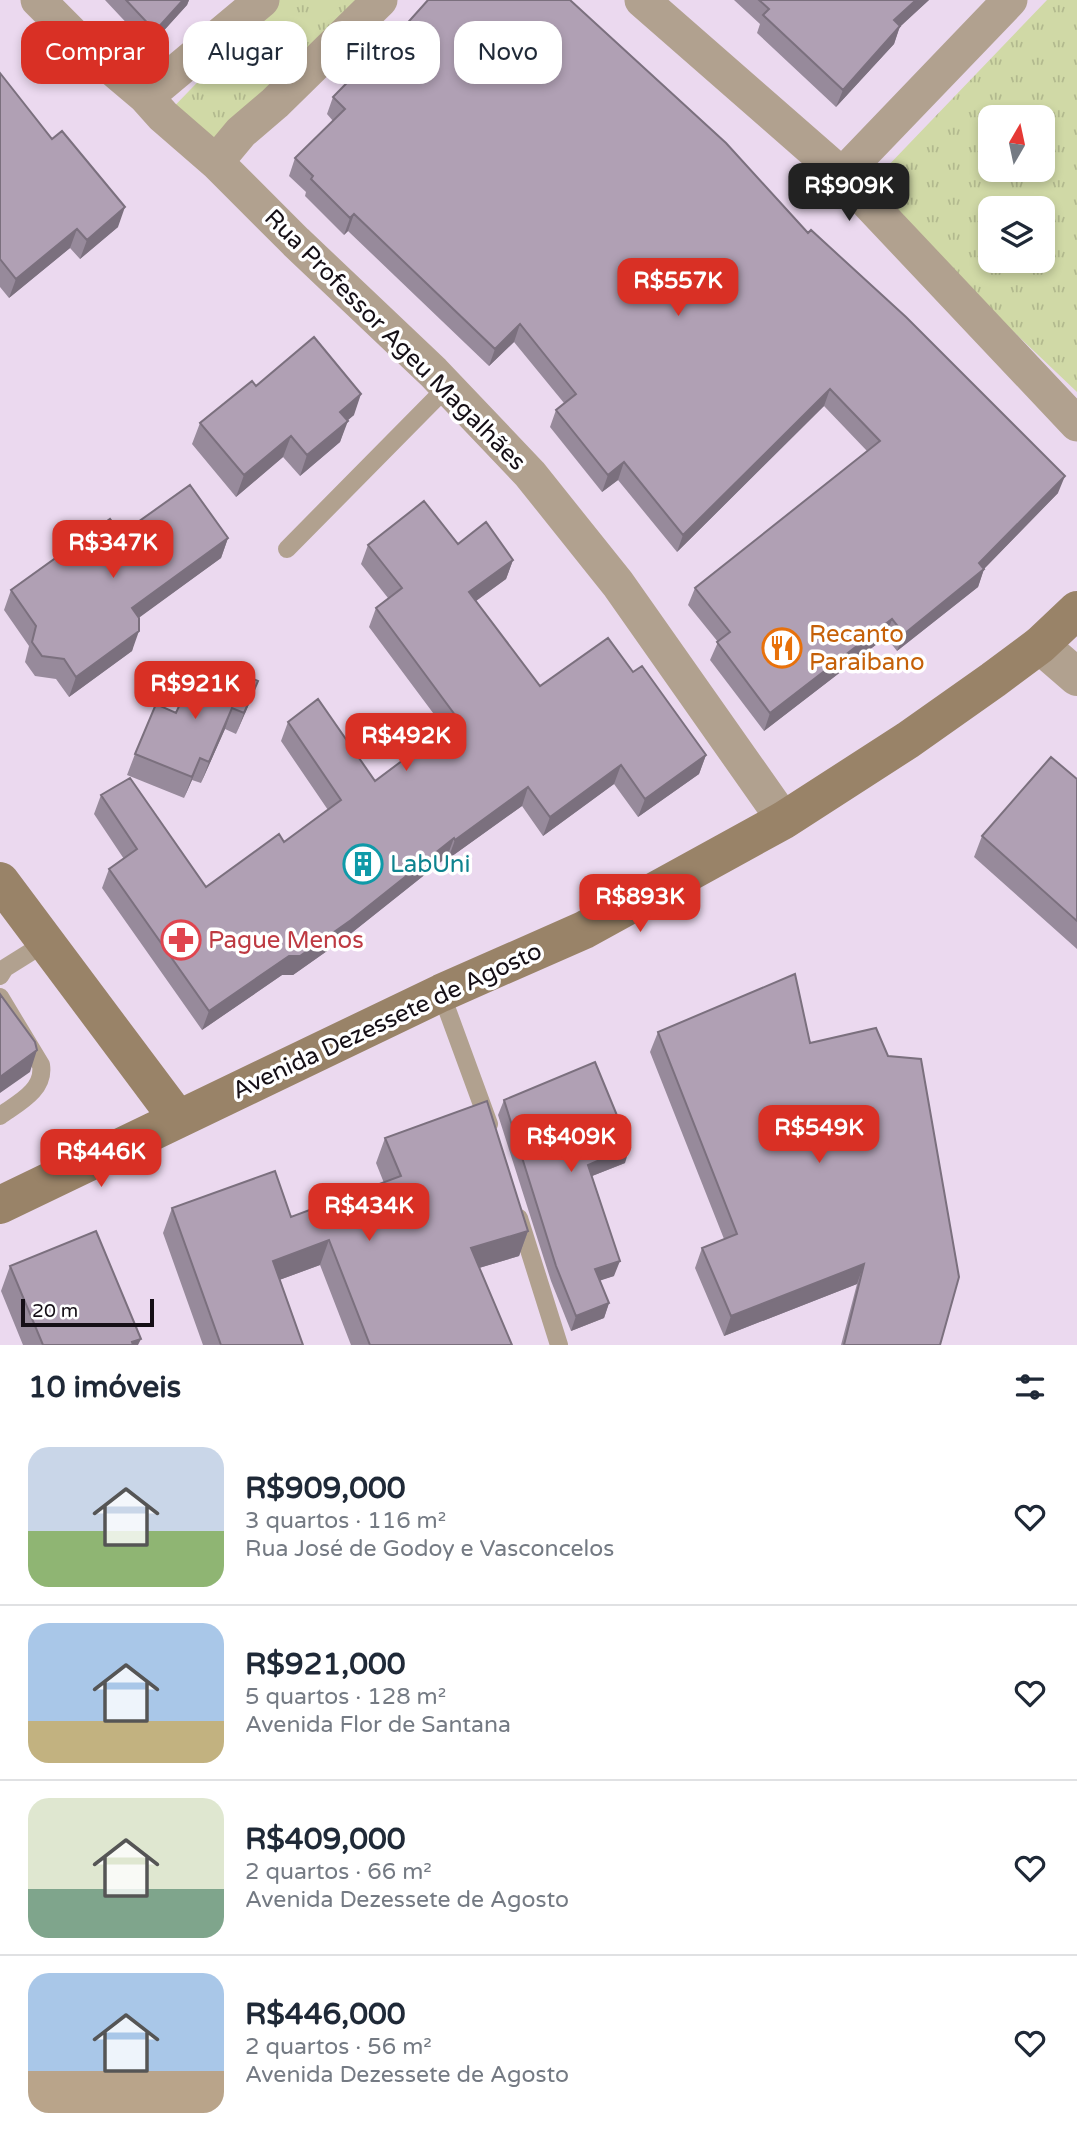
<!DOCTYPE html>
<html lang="pt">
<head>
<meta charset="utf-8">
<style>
	body { margin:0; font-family:"Varela Round",sans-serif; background:#f2f2f3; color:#1f2937; height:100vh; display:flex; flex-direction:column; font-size:26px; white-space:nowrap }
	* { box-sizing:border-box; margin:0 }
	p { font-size:23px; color:#747a83 }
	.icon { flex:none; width:38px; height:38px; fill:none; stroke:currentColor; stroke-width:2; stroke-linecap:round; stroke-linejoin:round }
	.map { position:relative; height:1345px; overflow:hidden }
	.drawer { display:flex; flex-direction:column; background:#fff; flex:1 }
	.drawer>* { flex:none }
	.hud { position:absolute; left:21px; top:21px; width:700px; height:63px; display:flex; gap:14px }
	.needle { width:46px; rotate:9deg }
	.tools { position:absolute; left:978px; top:105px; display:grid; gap:14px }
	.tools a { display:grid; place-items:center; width:77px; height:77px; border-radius:14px; background:#fff; box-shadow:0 4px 10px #0003; font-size:35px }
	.scale { position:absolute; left:21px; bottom:18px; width:133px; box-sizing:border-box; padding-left:7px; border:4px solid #150f16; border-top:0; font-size:19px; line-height:24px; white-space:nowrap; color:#150f16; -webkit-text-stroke:5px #fff; paint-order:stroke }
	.price { position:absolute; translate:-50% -60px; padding:0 16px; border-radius:14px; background:#d93025; color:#fff; font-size:23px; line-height:46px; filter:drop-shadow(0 2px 4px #0008) }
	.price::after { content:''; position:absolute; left:50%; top:42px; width:21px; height:16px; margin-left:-10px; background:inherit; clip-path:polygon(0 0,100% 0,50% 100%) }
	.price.current { background:#222; color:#fff }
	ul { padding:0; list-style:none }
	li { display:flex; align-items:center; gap:21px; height:175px; padding:0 28px }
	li+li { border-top:2px solid #e0e1e3 }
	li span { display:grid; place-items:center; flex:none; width:196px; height:140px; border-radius:21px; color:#555 }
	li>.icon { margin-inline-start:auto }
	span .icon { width:84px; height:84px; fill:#fffc; stroke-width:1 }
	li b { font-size:30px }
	h2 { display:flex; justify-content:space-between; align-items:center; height:84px; padding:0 28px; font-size:30px }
	.chip { padding:0 24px; border-radius:21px; background:#fff; box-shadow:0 4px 10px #0003; font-size:24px; line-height:63px }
	.chip.current { background:#d93025; color:#fff }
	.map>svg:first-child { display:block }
	.park { fill:url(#park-tufts); fill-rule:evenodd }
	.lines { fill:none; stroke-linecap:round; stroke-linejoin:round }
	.service { stroke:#b1a18f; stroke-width:18 }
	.minor { stroke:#b1a18f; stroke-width:35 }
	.tertiary { stroke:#b1a18f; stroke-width:38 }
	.secondary { stroke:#998368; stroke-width:38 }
	.wall { fill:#978a9b }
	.shaded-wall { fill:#7b707e }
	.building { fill:#b0a0b4; stroke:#7b707e; stroke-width:2 }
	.labels { text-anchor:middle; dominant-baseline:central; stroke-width:7; stroke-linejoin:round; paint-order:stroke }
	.street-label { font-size:24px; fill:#150f16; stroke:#fff }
	.food-label { font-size:24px; fill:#c56008; stroke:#fff; text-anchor:start }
	.culture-label { font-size:24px; fill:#0d838f; stroke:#fff; text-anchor:start }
	.health-label { font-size:24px; fill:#be3a42; stroke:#fff; text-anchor:start }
</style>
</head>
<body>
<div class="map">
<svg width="1077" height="1345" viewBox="0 0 1077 1345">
	<defs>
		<pattern id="park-tufts" width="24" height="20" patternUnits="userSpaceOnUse" patternTransform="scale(1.75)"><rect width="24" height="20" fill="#d0d9a6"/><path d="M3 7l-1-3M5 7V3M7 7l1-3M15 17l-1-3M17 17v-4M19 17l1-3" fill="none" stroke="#b2b98e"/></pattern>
	</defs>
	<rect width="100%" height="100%" fill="#ebd9ef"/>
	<path class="park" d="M 277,0 L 387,0 L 218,149 L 159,122 Z
		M 1047,0 L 1077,0 L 1077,392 L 940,262 L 881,200 L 879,187 L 883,171 ZM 990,117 L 1043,117 L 1043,170 L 990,170 ZM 990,208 L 1043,208 L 1043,261 L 990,261 Z"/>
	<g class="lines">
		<path class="service" d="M 287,549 L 447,387
			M 0,976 L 5,968 L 45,943
			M 441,993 L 489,1124
			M 0,997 L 41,1065 C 45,1090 18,1103 0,1116
			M 519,1218 L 559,1345"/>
		<path class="minor" d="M 38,0 L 75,37 L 146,97 L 163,116 L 216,162 L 296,242 L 433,372 L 530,474 L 618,584 L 784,820
			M 642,0 L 842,175 L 1077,424
			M 146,97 L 262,0
			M 216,162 L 241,132 L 275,103 L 380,0
			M 842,175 L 1010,0"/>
		<path class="tertiary" d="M 1040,645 L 1077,677"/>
		<path class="secondary" d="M 0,881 L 178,1119
			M 0,1205 L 441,993 L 584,930 L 784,820 L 908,740 L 993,680 L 1040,645 L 1077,610"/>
	</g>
	<path class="wall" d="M 105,0 L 189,0 L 187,5 L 149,47 Z
		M 734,0 L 929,0 L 900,26 L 894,44 L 836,107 L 757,33 L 760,24 Z
		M 386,47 L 808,233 L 1058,493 L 984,569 L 978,587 L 897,651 L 886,637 L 764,731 L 710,660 L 718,642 L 688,605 L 695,588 L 867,451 L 824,406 L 677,552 L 618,480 L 602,492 L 550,427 L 556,410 L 564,403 L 514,342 L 489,366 L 348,231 L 344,235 L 305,196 L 306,192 L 289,176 L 295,158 L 333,121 L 327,114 L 333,97 Z
		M 0,73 L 118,227 L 80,259 L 70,248 L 9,298 L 0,287 Z
		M 256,386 L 354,415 L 347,421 L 340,442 L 300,476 L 283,457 L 236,497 L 192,444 L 200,423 Z
		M 121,534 L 228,538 L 221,558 L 139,617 L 132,651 L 69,697 L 56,679 L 35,676 L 25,662 L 29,646 L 4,610 L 11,590 Z
		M 458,544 L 513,560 L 506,579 L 476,601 L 540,686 L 633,672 L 706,755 L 699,774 L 638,817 L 614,784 L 543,836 L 522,806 L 448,859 L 447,857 L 344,939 L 293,975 L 282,975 L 202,1030 L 102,888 L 109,869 L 124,859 L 94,814 L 101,795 L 206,887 L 284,842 L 328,810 L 281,741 L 288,722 L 375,781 L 445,729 L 369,627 L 376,608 L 388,598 L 361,564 L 368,545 Z
		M 258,681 L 236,734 L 225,729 L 201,783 L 192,780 L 184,798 L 127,775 L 135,754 L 176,713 L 207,686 Z
		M 1077,779 L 1077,949 L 974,857 L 982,836 Z
		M 658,1032 L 810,1043 L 940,1345 L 841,1345 L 857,1284 L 724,1336 L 695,1268 L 702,1248 L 724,1239 L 650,1052 Z
		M 504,1100 L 625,1163 L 592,1176 L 614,1276 L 600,1280 L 609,1303 L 604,1318 L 571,1331 L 551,1281 L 498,1115 Z
		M 385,1138 L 528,1231 L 519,1256 L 479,1268 L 512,1345 L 351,1345 L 320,1265 L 279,1280 L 303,1345 L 203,1345 L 163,1233 L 172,1208 L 291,1217 L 384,1183 L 376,1163 Z
		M 10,1266 L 138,1345 L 23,1345 L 1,1291 Z"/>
	<path class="shaded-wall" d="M 183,0 L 189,0 L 187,5 L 149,47 L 155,31 Z
		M 916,0 L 929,0 L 888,38 L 894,20 Z
		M 900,26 L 894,44 L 836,107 L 843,90 Z
		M 125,207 L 118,227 L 80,259 L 87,240 Z
		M 354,214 L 348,231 L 344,235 L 350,218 Z
		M 77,229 L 70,248 L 9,298 L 16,279 Z
		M 520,324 L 514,342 L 489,366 L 495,349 Z
		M 830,389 L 824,406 L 677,552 L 683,535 Z
		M 361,394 L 354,415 L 332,433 L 340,412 Z
		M 348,421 L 340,442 L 300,476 L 307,455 Z
		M 291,436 L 283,457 L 236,497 L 244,475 Z
		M 624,462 L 618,480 L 602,492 L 608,475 Z
		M 1065,476 L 1058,493 L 981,572 L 984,569 L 978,587 L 897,651 L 904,634 L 979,563 Z
		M 228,538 L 221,558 L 125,628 L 132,608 Z
		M 513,560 L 506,579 L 462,611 L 469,592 Z
		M 892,619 L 886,637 L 764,731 L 770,713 Z
		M 139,631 L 132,651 L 69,697 L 76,677 Z
		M 258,681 L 250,702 L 236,734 L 244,713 Z
		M 232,708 L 225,729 L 201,783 L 209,762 Z
		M 706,755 L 699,774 L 638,817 L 645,799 Z
		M 200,758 L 192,780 L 184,798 L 192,777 Z
		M 621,765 L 614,784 L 543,836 L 550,817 Z
		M 528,787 L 522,806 L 448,859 L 455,840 Z
		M 454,838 L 447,857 L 344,939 L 293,975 L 282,975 L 202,1030 L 209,1011 L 289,956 Z
		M 37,1050 L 30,1072 L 0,1093 L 0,1077 Z
		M 630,1147 L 625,1163 L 582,1180 L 588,1165 Z
		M 528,1231 L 519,1256 L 462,1273 L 471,1248 Z
		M 329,1240 L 320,1265 L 263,1286 L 273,1261 Z
		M 620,1261 L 614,1276 L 590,1284 L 595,1269 Z
		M 864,1264 L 857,1284 L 724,1336 L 731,1316 Z
		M 609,1303 L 604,1318 L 571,1331 L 576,1316 Z
		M 141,1339 L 138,1345 L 131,1345 L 132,1342 Z"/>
	<path class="building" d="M 126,0 L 183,0 L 155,31 Z
		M 428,0 L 570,0 L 726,143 L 808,233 L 811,230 L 906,317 L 1065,476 L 979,563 L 984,569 L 904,634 L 892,619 L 770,713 L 717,642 L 730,632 L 695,588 L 880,441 L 830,389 L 683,535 L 624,462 L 608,475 L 556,410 L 576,394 L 520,324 L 495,349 L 354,214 L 350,218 L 311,179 L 313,176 L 295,158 L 345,109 L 333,97 L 384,45 L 386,47 Z
		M 759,0 L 916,0 L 894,20 L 900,26 L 843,90 L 763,15 L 769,9 Z
		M 0,73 L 52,139 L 62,131 L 125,207 L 87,240 L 77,229 L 16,279 L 0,259 Z
		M 314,337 L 361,394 L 340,412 L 348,421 L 307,455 L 291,436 L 244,475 L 200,423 L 252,381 L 256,386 Z
		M 190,485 L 228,538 L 132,608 L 139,618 L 139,631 L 76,677 L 64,659 L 42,656 L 32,642 L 36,626 L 11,590 L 110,519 L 121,534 Z
		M 424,501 L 458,544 L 486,522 L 513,560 L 469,592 L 540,686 L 608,638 L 633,672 L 642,666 L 706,755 L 645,799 L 621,765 L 550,817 L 528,787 L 455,840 L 454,838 L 351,920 L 300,956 L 289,956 L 209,1011 L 109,869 L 137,849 L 101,795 L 130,778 L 206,887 L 279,834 L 284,842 L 341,800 L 288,722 L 318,699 L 375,781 L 458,719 L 376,608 L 402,588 L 368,545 Z
		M 217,663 L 258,681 L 244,713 L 232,708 L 209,762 L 200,758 L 192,777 L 135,754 L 156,704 L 176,713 L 191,679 L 207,686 Z
		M 1051,757 L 1077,779 L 1077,921 L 982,836 Z
		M 795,974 L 810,1043 L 876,1028 L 888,1056 L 921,1059 L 959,1277 L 940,1345 L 844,1345 L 864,1264 L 731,1316 L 702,1248 L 737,1234 L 658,1032 Z
		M 0,994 L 35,1042 L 37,1050 L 0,1077 Z
		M 595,1062 L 630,1147 L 588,1165 L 620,1261 L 595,1269 L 609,1303 L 576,1316 L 556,1266 L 504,1100 Z
		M 487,1101 L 528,1231 L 471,1248 L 512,1345 L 370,1345 L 329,1240 L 273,1261 L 303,1345 L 221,1345 L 172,1208 L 275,1171 L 291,1217 L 401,1176 L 385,1138 Z
		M 96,1231 L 141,1339 L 132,1342 L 133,1345 L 43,1345 L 10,1266 Z"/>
	<defs>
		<g id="restaurant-ring" transform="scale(2.0125)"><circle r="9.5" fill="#fff" stroke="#e8710a" stroke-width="1.5"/><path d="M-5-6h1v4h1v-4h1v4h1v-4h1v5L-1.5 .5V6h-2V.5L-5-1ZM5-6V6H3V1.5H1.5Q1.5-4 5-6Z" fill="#e8710a"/></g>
		<g id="building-ring" transform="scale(2.0125)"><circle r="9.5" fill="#fff" stroke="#0f9aa8" stroke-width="1.5"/><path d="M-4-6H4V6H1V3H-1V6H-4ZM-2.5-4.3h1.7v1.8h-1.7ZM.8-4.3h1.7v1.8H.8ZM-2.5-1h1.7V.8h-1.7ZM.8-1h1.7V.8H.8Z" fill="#0f9aa8"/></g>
		<g id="pharmacy-ring" transform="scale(2.0125)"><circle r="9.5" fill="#fff" stroke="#e0444e" stroke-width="1.5"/><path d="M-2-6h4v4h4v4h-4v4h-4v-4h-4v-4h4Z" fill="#e0444e"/></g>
	</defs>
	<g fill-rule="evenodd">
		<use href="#restaurant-ring" x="782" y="648"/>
		<use href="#building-ring" x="363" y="864"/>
		<use href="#pharmacy-ring" x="181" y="940"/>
	</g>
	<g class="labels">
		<g class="street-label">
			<text transform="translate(395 340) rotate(45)">Rua Professor Ageu Magalhães</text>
			<text transform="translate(387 1021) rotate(-25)">Avenida Dezessete de Agosto</text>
		</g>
		<g class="food-label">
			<text x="809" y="634">Recanto<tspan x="809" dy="28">Paraibano</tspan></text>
		</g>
		<g class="culture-label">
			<text x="390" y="864">LabUni</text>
		</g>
		<g class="health-label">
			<text x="208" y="940">Pague Menos</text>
		</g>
	</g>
</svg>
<div class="tools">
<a><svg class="needle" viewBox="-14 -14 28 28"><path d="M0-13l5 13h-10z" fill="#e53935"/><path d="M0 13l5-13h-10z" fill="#747a83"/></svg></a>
<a><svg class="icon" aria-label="layers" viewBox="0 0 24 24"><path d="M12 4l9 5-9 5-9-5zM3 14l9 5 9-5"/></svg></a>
</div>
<div class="scale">20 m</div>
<b class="price current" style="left:849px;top:223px">R$909K</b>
<b class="price" style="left:678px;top:318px">R$557K</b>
<b class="price" style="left:113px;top:580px">R$347K</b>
<b class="price" style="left:195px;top:721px">R$921K</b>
<b class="price" style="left:406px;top:773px">R$492K</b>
<b class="price" style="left:640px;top:934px">R$893K</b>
<b class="price" style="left:819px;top:1165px">R$549K</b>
<b class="price" style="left:571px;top:1174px">R$409K</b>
<b class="price" style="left:101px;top:1189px">R$446K</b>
<b class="price" style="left:369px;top:1243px">R$434K</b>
<div class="hud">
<a class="chip current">Comprar</a>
<a class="chip">Alugar</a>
<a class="chip">Filtros</a>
<a class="chip">Novo</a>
</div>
</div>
<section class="drawer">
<h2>10 imóveis<svg class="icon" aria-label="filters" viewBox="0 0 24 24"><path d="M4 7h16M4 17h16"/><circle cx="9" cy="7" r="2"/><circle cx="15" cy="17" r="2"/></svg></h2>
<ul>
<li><span style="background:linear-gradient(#c9d6e8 60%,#8fb573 0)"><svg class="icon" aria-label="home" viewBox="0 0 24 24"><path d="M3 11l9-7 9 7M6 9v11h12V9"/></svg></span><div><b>R$909,000</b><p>3 quartos · 116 m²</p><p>Rua José de Godoy e Vasconcelos</p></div><svg class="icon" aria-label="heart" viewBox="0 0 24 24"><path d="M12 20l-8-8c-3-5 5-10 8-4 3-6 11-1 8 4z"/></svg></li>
<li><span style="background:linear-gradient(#a9c7e8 70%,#c2b280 0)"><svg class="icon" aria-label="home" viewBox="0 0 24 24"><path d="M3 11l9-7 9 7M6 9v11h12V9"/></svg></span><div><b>R$921,000</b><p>5 quartos · 128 m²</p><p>Avenida Flor de Santana</p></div><svg class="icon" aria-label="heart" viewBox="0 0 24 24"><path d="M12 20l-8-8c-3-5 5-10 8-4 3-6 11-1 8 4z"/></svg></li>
<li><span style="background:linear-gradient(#dfe7d0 65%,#7fa58c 0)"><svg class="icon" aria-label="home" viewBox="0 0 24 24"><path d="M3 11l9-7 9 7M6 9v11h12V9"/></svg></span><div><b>R$409,000</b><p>2 quartos · 66 m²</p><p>Avenida Dezessete de Agosto</p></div><svg class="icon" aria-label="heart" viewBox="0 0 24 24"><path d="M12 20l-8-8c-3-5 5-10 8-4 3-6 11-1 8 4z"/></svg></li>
<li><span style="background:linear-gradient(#a9c7e8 70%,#b9a48a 0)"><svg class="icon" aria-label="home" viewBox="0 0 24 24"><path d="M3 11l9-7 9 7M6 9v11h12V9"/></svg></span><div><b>R$446,000</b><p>2 quartos · 56 m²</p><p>Avenida Dezessete de Agosto</p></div><svg class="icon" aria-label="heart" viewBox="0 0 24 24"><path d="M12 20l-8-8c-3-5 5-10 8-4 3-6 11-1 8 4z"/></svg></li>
</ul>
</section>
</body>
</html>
